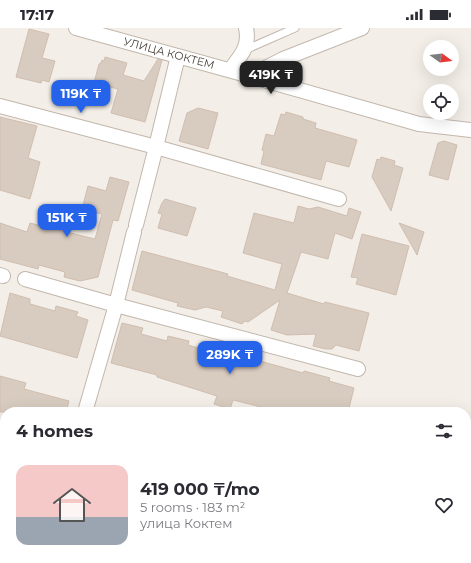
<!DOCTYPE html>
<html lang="en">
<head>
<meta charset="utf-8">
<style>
	body { margin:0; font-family:Montserrat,sans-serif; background:#f2f2f3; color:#2b2b33; height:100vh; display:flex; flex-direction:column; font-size:15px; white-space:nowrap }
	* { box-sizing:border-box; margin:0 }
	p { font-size:13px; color:#7c7c81 }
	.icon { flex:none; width:22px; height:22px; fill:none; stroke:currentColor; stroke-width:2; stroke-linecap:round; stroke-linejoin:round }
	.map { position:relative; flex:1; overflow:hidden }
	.panel { position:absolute; left:0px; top:379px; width:471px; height:156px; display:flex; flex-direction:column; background:#fff; border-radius:16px 16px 0 0; box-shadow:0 4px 16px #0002 }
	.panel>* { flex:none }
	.needle { width:26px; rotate:105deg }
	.buttons { position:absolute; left:423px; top:12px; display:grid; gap:8px }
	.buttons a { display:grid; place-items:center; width:36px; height:36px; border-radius:50%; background:#fff; box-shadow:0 4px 16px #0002; font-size:20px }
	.price { position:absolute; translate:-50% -34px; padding:0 9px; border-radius:8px; background:#2563eb; color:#fff; font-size:13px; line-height:26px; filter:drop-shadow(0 1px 2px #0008) }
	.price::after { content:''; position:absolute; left:50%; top:24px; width:12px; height:9px; margin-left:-6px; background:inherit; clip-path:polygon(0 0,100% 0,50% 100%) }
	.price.on { background:#222; color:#fff }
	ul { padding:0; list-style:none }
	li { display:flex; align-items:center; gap:12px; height:100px; padding:0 16px }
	li span { display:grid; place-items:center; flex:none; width:112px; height:80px; border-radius:12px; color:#555 }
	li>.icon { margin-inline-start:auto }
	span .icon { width:48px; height:48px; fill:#fffc; stroke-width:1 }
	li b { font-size:17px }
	h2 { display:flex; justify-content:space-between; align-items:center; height:48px; padding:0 16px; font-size:17px }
	.status { display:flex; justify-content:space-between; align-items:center; height:28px; padding:0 20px; background:#fff; direction:ltr }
	.status svg { height:11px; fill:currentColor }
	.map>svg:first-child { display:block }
	.building { fill:#d8cbbf; stroke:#d0beb0 }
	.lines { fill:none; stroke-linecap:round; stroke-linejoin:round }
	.lane-casing { stroke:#c2b7ad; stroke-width:9 }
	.street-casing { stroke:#c2b7ad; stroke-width:16 }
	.lane { stroke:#fff; stroke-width:7 }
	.street { stroke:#fff; stroke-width:14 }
	.labels { text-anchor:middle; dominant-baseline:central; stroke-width:4; stroke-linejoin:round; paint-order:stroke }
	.street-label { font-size:11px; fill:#463e36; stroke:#fff }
</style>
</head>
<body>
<div class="status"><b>17:17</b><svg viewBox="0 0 49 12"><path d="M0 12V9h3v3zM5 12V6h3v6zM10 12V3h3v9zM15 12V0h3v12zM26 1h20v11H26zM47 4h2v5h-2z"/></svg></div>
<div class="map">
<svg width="471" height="535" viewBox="0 0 471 535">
	<rect width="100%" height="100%" fill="#f3eee7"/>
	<path class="building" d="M 29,1 L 49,6 L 42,30 L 55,33 L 49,54 L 42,52 L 41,55 L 16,49 Z
		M 105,29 L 127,35 L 123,47 L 144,53 L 158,31 L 162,32 L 145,94 L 111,85 L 118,61 L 94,55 L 99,36 L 101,35 L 102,32 L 104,33 Z
		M 198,80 L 218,85 L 208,121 L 179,113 L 187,85 Z
		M 286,84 L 303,89 L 303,91 L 316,95 L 315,100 L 357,112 L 349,139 L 326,133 L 321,152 L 261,136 L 264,123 L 262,122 L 266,106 L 274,108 L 281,86 L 285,87 Z
		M 0,89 L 37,98 L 28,130 L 40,134 L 30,171 L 0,162 Z
		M 444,113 L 457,117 L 448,152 L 429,147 L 438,115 Z
		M 381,129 L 395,133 L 394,137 L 403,140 L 391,183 L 372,149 L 377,131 L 380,132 Z
		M 110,149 L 129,154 L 118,193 L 113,192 L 98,249 L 80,253 L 64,249 L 65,244 L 39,237 L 38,241 L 0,231 L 0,195 L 27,204 L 30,195 L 95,211 L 102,186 L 82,181 L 88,158 L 106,163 Z
		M 165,171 L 196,180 L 187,208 L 158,200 L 162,186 L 158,185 L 162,175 Z
		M 298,178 L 309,181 L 318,179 L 347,188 L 349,180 L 361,184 L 352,211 L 335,205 L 328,231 L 301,224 L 287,265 L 324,276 L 325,274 L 369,285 L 359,323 L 336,317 L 332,321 L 326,321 L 313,318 L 316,306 L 287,307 L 271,302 L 280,272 L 248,294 L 245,293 L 242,296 L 221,289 L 223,283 L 206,279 L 195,282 L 177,278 L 178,275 L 132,262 L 142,223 L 228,246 L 227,248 L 275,262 L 282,236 L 243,225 L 254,185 L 294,195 Z
		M 399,195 L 424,204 L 417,227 Z
		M 362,206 L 409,218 L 396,267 L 356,256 L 358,250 L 351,249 Z
		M 10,265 L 30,271 L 30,276 L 55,283 L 56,278 L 78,284 L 76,288 L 88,292 L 77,330 L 0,308 Z
		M 122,295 L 143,300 L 141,306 L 167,313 L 168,308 L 189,313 L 188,317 L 212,324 L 213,320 L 235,326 L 235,330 L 259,337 L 260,333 L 303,345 L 304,343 L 330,350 L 329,353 L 354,360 L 348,384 L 281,384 L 233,372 L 230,381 L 214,376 L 217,368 L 157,349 L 157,347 L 111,335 Z
		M 0,348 L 26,355 L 24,361 L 69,373 L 66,384 L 0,384 Z"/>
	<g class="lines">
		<g class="lane-casing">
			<path id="lane" d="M 245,22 L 295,0"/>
		</g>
		<g class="street-casing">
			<path id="street" d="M 76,0 L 250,48 L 419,96 L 471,102
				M 178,28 L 156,119 L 339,171
				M 230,42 C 241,27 250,19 246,0
				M 250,48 L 283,31 L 362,0
				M 0,78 L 156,119 L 136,197
				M 0,247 L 3,248
				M 25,251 L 116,277 L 358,341
				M 85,384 L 116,277 L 134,204
				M 0,415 L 5,416
				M 44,535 L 45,530"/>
		</g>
		<use href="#lane" class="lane"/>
		<use href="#street" class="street"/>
	</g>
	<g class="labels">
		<g class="street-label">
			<text transform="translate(169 25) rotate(15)">УЛИЦА КОКТЕМ</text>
		</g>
	</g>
</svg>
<div class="buttons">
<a><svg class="needle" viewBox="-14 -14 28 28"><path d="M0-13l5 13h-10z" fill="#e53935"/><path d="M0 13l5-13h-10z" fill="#7c7c81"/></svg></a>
<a><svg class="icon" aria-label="locate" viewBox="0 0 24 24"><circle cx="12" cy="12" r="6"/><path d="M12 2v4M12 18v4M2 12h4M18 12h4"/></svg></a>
</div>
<b class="price on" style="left:271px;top:67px">419K ₸</b>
<b class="price" style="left:81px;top:86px">119K ₸</b>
<b class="price" style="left:67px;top:210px">151K ₸</b>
<b class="price" style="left:230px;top:347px">289K ₸</b>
<section class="panel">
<h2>4 homes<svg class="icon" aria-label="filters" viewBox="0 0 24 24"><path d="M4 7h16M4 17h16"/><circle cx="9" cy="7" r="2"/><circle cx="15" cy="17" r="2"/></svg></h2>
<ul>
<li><span style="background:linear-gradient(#f6c9c9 65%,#9aa5b1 0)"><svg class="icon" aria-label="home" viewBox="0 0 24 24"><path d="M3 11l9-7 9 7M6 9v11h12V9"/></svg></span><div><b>419 000 ₸/mo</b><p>5 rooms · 183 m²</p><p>улица Коктем</p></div><svg class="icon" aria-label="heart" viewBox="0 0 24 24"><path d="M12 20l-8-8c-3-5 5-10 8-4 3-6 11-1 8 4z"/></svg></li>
</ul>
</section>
</div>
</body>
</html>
